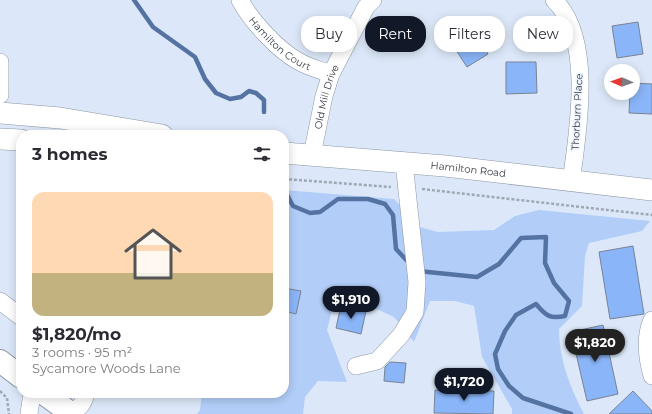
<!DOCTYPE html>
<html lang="en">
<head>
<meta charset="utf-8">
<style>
	body { margin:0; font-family:Montserrat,sans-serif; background:#f7f7f7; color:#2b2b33; height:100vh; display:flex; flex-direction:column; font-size:15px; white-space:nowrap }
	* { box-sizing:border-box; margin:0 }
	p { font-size:13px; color:#7c7c81 }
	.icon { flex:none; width:22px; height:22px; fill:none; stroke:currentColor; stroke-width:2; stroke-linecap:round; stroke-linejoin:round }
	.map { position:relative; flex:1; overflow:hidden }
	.details { position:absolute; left:16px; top:130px; width:273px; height:268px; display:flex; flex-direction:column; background:#fff; border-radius:16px; box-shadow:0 2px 10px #0003 }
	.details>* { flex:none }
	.top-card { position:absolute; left:301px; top:16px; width:291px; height:36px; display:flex; gap:8px }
	.needle { width:26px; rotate:272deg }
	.buttons { position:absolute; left:604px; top:64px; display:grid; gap:8px }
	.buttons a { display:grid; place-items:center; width:36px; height:36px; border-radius:50%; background:#fff; box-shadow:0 2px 10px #0003; font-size:20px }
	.price { position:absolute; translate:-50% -34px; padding:0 9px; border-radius:14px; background:#111827; color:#fff; font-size:13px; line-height:26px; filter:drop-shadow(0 1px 2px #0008) }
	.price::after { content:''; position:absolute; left:50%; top:24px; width:12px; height:9px; margin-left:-6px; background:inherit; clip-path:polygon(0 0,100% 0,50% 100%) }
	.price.current { background:#222; color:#fff }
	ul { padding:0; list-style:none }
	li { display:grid; align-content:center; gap:8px; height:212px; padding:0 16px }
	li+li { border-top:1px solid #e1e1e2 }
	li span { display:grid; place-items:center; height:124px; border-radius:12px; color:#555 }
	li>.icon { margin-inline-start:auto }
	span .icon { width:72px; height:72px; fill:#fffc; stroke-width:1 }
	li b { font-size:17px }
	h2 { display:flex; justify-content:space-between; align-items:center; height:48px; padding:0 16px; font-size:17px }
	.pill { padding:0 14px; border-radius:16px; background:#fff; box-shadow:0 2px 10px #0003; font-size:14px; line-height:36px }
	.pill.current { background:#111827; color:#fff }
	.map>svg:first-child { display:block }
	.green { fill:#b2cef8 }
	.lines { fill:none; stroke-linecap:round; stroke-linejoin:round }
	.stream { stroke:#5573a2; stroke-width:4.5 }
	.building { fill:#8ab5f8; stroke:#798393 }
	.minor-casing { stroke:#8c97a6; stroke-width:18 }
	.major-casing { stroke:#8c97a6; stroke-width:22 }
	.highway-casing { stroke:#8c97a6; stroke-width:24 }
	.path { stroke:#9fa8b5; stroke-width:2.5; stroke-dasharray:3 2; stroke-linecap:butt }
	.minor { stroke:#fff; stroke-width:17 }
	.major { stroke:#fff; stroke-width:21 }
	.highway { stroke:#fff; stroke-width:22 }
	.labels { text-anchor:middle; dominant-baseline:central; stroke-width:3; stroke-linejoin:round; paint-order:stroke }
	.street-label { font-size:10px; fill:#383c43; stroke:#eef4ff }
</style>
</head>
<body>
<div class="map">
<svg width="652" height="414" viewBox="0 0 652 414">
	<rect width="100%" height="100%" fill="#dce8f9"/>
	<path class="green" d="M 284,190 L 394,199 L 420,227 L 438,232 L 494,230 L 515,216 L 539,210 L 650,221 L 642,231 L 589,243 L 585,256 L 582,306 L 559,329 C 559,359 570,388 584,414 L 512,414 L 512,409 L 482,357 L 474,306 L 455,301 L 430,301 L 414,342 L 394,317 L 349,296 L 334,302 L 327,330 L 347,382 L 318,381 L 305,397 L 303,414 L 197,414 L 200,410 L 202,393 L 284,393 Z"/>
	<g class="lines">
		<path class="stream" d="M 134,0 L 153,27 L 195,57 L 205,79 L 216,93 L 230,99 L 241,97 L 249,91 L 256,93 L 264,100 L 264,112
			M 284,189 L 293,206 L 310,213 L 320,212 L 338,199 L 368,199 L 385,204 L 393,215 L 396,249 L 410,264
			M 418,271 L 477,277 L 499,264 L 521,238 L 546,237 L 545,263 L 554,283 L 569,301 L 565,316 C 550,319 546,316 536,304 L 516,315 L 505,331 L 495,354 L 498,369 L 509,386 L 523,398 L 571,414"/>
	</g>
	<path class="building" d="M 638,22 L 643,54 L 617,58 L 612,26 Z
		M 471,27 L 488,54 L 467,67 L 450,41 Z
		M 506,62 L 536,62 L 537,93 L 506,94 Z
		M 633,83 L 652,84 L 652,114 L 629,113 L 630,93 L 633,93 Z
		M 633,246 L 644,314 L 610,319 L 599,252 Z
		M 284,288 L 301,291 L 296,314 L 284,311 Z
		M 341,305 L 366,311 L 361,334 L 336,328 Z
		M 603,325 L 618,394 L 587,401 L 571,332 Z
		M 390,362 L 406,363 L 404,383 L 384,381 L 385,367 Z
		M 435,390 L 494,391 L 493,414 L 434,413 Z
		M 633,391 L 652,411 L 652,414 L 609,414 Z"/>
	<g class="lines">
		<g class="minor-casing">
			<g id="minor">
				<path id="s1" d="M 240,0 C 251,21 278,50 298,61 C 308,67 320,70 331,74"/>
				<path d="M 554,0 C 594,38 578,132 571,182"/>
				<path d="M 0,62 L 0,95"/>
				<path id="s2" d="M 312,155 L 324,96 L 331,74 L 366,7 L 373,0"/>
				<path d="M 0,301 L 21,317"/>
				<path d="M 652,320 C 644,338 647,358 652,376"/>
				<path d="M 356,366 L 377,361 L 401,335 L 415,312 L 417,282 L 404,163"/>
				<path d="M 67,410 C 80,410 83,405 86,393"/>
				<path d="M 29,414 L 32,393"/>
			</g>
		</g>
		<g class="major-casing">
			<g id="major">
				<path d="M 0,113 L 60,118 L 162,135"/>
				<path d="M 0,139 L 21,140"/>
				<path id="s3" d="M 284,153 L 445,166 L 652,190"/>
			</g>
		</g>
		<g class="highway-casing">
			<path id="highway" d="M 0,361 L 21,377
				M 43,393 L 72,414"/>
		</g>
		<path class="path" d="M 284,179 L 391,187
			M 422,189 L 652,215
			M 0,391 L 7,398 L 9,414"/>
		<use href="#minor" class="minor"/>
		<use href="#major" class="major"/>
		<use href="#highway" class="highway"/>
	</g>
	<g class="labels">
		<g class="street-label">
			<text stroke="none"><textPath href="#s1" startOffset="60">Hamilton Court</textPath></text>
			<text stroke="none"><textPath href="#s2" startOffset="60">Old Mill Drive</textPath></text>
			<text transform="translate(577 112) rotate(-87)">Thorburn Place</text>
			<text stroke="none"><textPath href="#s3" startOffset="185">Hamilton Road</textPath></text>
		</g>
	</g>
</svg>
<div class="buttons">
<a><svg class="needle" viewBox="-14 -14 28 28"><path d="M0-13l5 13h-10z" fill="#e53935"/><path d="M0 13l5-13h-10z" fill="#7c7c81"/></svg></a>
</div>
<b class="price" style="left:351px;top:320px">$1,910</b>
<b class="price current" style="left:595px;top:363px">$1,820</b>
<b class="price" style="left:464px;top:402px">$1,720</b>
<div class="top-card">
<a class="pill">Buy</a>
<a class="pill current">Rent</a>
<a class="pill">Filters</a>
<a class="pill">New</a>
</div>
<section class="details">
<h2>3 homes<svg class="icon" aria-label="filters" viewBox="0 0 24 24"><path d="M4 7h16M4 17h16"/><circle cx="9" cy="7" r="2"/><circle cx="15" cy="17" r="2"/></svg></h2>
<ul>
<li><span style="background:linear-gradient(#ffd9b3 65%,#c2b280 0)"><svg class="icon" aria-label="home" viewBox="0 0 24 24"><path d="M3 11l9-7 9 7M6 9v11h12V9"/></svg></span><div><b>$1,820/mo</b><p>3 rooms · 95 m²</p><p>Sycamore Woods Lane</p></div></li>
</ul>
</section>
</div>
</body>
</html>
